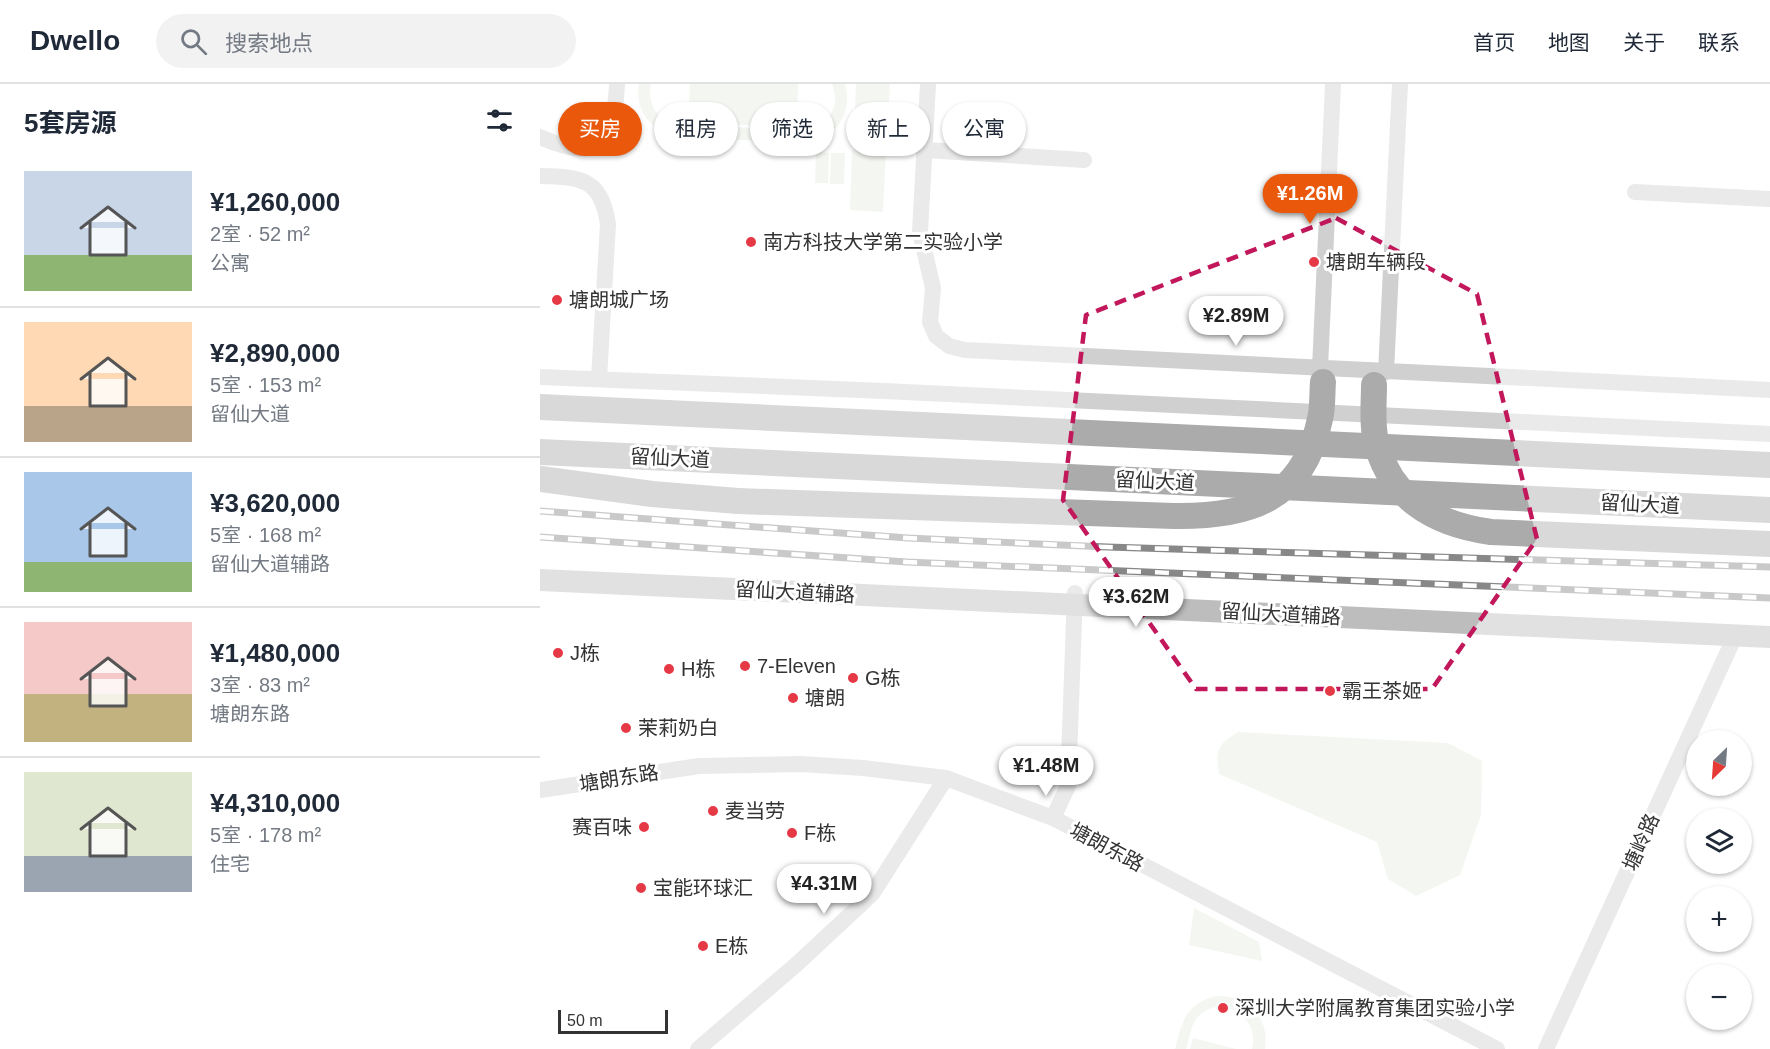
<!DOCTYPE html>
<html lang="zh">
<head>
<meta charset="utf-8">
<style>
	body { margin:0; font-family:Helvetica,"Noto Sans SC",sans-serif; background:#f2f2f3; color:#1f2937; height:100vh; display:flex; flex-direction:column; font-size:22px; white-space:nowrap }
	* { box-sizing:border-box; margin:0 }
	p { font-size:20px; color:#747a83 }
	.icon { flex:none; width:33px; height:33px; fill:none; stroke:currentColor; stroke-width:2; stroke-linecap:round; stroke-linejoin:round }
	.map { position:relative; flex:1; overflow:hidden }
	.details { display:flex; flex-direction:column; background:#fff; width:540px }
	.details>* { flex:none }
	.banner { position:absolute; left:18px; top:18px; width:570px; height:54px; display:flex; gap:12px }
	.needle { width:39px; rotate:205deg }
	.tools { position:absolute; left:1146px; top:646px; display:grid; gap:12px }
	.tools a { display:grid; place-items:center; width:66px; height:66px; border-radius:50%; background:#fff; box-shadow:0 2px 4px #0004; font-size:30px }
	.scale { position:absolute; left:18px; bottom:15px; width:110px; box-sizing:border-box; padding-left:6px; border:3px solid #333; border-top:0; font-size:16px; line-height:21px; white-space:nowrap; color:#333; -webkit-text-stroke:4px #fff; paint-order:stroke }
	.price { position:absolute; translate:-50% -51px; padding:0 14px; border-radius:21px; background:#fff; color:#222; font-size:20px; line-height:39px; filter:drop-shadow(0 2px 3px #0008) }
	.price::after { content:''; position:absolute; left:50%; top:36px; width:18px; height:14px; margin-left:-9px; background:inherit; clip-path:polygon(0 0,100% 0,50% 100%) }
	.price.active { background:#ea580c; color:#fff }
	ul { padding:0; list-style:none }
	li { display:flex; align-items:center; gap:18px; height:150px; padding:0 24px }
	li+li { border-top:2px solid #e0e1e3 }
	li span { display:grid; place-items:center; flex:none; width:168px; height:120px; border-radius:0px; color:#555 }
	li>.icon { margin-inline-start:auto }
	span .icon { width:72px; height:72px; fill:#fffc; stroke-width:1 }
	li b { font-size:26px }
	h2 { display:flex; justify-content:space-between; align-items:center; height:72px; padding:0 24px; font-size:26px }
	.tag { padding:0 21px; border-radius:27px; background:#fff; box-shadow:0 2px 4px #0004; font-size:21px; line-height:54px }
	.tag.active { background:#ea580c; color:#fff }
	header { display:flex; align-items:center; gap:36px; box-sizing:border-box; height:84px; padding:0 30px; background:#fff; border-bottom:2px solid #e0e1e3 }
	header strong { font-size:28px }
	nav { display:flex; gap:33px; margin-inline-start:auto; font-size:21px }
	.search { width:420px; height:54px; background:#f2f2f3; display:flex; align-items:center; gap:15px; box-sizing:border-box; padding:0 21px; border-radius:33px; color:#747a83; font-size:22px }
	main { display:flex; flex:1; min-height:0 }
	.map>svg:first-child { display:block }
	.green { fill:#e6ecdf }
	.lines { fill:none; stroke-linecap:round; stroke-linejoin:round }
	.minor { stroke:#d0d0d0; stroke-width:16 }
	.secondary { stroke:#bdbdbd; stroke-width:22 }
	.primary { stroke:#ababab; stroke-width:26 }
	.rail-casing { stroke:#888; stroke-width:7 }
	.rail { stroke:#fff; stroke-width:4.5; stroke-dasharray:14; stroke-linecap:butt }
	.primary-bridge { stroke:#ababab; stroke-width:26 }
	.marked { fill:none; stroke:#c2185b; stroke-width:4.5; stroke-dasharray:12 8; stroke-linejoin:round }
	.poi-dot { fill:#e63946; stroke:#fff; stroke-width:2 }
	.labels { text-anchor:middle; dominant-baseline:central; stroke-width:6; stroke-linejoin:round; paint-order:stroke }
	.poi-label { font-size:20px; fill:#333; stroke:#fff; text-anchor:start }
	.street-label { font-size:20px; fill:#333; stroke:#fff }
</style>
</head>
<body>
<header>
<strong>Dwello</strong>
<div class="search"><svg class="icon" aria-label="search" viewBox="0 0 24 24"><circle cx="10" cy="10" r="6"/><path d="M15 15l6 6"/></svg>搜索地点</div>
<nav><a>首页</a><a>地图</a><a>关于</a><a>联系</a></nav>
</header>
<main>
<section class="details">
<h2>5套房源<svg class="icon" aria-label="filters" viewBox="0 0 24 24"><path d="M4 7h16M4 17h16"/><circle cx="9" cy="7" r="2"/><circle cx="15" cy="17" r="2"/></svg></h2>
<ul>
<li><span style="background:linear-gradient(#c9d6e8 70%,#8fb573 0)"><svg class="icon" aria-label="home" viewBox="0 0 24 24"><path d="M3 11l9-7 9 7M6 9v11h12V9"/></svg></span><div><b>¥1,260,000</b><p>2室 · 52 m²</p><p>公寓</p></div></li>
<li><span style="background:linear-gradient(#ffd9b3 70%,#b9a48a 0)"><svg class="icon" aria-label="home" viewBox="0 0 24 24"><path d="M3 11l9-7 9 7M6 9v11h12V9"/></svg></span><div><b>¥2,890,000</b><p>5室 · 153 m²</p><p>留仙大道</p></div></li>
<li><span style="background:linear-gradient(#a9c7e8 75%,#8fb573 0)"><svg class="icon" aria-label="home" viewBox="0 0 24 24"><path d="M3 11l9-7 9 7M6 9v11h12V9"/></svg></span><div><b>¥3,620,000</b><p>5室 · 168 m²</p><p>留仙大道辅路</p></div></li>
<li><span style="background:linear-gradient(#f6c9c9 60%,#c2b280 0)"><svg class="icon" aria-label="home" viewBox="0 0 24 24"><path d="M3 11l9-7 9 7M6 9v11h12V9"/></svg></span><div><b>¥1,480,000</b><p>3室 · 83 m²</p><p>塘朗东路</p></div></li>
<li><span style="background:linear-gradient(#dfe7d0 70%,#9aa5b1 0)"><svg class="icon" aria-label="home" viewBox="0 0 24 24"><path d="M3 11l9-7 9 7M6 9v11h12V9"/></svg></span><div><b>¥4,310,000</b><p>5室 · 178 m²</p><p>住宅</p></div></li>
</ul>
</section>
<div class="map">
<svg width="1230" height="965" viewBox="0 0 1230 965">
	<rect width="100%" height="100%" fill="#fff"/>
	<path class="green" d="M 99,0 L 111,0 C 107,20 117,35 136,41 L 267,46 C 289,41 301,22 292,0 L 305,0 C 313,30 296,54 266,59 L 135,53 C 111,46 94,26 99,0 Z
		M 150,0 L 258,0 L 257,43 L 148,39 Z
		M 316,0 L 350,0 L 347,54 L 314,52 Z
		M 312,66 L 346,68 L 343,128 L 310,126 Z
		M 276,68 L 289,69 L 288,99 L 275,99 Z
		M 291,69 L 305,69 L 304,100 L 290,100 Z
		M 698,648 L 908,659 L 942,677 L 941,731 L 920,791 L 876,812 L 848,795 L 837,758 L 679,690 C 675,667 678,660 698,648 Z
		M 654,824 L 719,858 L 722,877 L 649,861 Z
		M 676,912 C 707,911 730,933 725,965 L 712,965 C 721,930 675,906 655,937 C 650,945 649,956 646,965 L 635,965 C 642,938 645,920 676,912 Z
		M 653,954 L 696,965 L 650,965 Z"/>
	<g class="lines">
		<path class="minor" d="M 388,0 L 380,148 L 393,204 L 390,238 L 396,252 L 409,262 L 425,266 L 1230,306
			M 0,53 C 61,79 74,61 77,0
			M 385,66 L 544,76
			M 0,92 C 41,93 61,94 68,140 L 59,295
			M 1095,108 L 1230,115
			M 780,284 L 793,0
			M 846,288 L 860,0
			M 0,293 L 344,307 L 1230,350
			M 0,706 L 159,682 L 261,680 L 323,684 L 406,694 L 513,734 L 957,965
			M 513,734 L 528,702 L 535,509
			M 158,965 L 258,879 L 332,810 L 406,694
			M 1006,965 L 1195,552"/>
		<path class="secondary" d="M 0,496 L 1230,553"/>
		<path class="primary" d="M 0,323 L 1230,381
			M 0,368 L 1230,426
			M 0,395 L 112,410 L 198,417"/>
		<g class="rail-casing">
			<path id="rail" d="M 0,427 L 368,454 L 567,463 L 1230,483
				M 0,453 L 367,478 L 1230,514"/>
		</g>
		<use href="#rail" class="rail"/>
		<path class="primary-bridge" d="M 834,301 C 834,318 832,335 835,352 C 847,413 893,440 951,448 L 1230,460
			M 198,417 L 634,432 C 708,433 763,417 780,335 C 783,323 782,310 783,298"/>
	</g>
	<path d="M0 0H1230V965H0ZM 796,134 L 937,210 L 997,455 L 892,605 L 656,605 L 523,416 L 546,231 Z" fill="#fff" fill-opacity=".55" fill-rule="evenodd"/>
	<path class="marked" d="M 796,134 L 937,210 L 997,455 L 892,605 L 656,605 L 523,416 L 546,231 Z"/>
	<g class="poi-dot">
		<circle cx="211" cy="158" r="6"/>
		<circle cx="774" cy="178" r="6"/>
		<circle cx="17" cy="216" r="6"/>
		<circle cx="18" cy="569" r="6"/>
		<circle cx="205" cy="582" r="6"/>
		<circle cx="129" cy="585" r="6"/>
		<circle cx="313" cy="594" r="6"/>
		<circle cx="790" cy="607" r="6"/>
		<circle cx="253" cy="614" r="6"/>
		<circle cx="86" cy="644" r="6"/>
		<circle cx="173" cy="727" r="6"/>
		<circle cx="104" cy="743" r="6"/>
		<circle cx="252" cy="749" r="6"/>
		<circle cx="101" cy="804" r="6"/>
		<circle cx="163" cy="862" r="6"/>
		<circle cx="683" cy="924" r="6"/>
	</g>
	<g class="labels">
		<g class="poi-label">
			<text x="223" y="158">南方科技大学第二实验小学</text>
			<text x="786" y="178">塘朗车辆段</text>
			<text x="29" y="216">塘朗城广场</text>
			<text x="30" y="569">J栋</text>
			<text x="217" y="582">7-Eleven</text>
			<text x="141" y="585">H栋</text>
			<text x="325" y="594">G栋</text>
			<text x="802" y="607">霸王茶姬</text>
			<text x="265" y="614">塘朗</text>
			<text x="98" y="644">茉莉奶白</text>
			<text x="185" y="727">麦当劳</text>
			<text x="92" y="743" text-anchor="end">赛百味</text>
			<text x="264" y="749">F栋</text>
			<text x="113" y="804">宝能环球汇</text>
			<text x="175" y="862">E栋</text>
			<text x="695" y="924">深圳大学附属教育集团实验小学</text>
		</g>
		<g class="street-label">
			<text transform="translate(130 374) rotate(3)">留仙大道</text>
			<text transform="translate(615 397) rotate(3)">留仙大道</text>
			<text transform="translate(1100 420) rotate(3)">留仙大道</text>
			<text transform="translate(255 508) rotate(3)">留仙大道辅路</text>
			<text transform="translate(741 530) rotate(3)">留仙大道辅路</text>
			<text transform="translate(79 694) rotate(-9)">塘朗东路</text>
			<text transform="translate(1101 758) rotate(-66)">塘岭路</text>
			<text transform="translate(567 763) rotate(28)">塘朗东路</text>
		</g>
	</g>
</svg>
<div class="tools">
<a><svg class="needle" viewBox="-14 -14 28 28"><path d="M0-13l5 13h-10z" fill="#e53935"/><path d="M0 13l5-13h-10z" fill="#747a83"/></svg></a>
<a><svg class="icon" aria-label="layers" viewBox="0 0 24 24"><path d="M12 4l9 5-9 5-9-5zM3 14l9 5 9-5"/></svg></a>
<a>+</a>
<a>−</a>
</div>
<div class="scale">50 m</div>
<b class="price active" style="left:770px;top:141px">¥1.26M</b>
<b class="price" style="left:696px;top:263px">¥2.89M</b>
<b class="price" style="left:596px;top:544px">¥3.62M</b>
<b class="price" style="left:506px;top:713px">¥1.48M</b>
<b class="price" style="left:284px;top:831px">¥4.31M</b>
<div class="banner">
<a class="tag active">买房</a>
<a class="tag">租房</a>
<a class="tag">筛选</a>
<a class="tag">新上</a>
<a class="tag">公寓</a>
</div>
</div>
</main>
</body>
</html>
